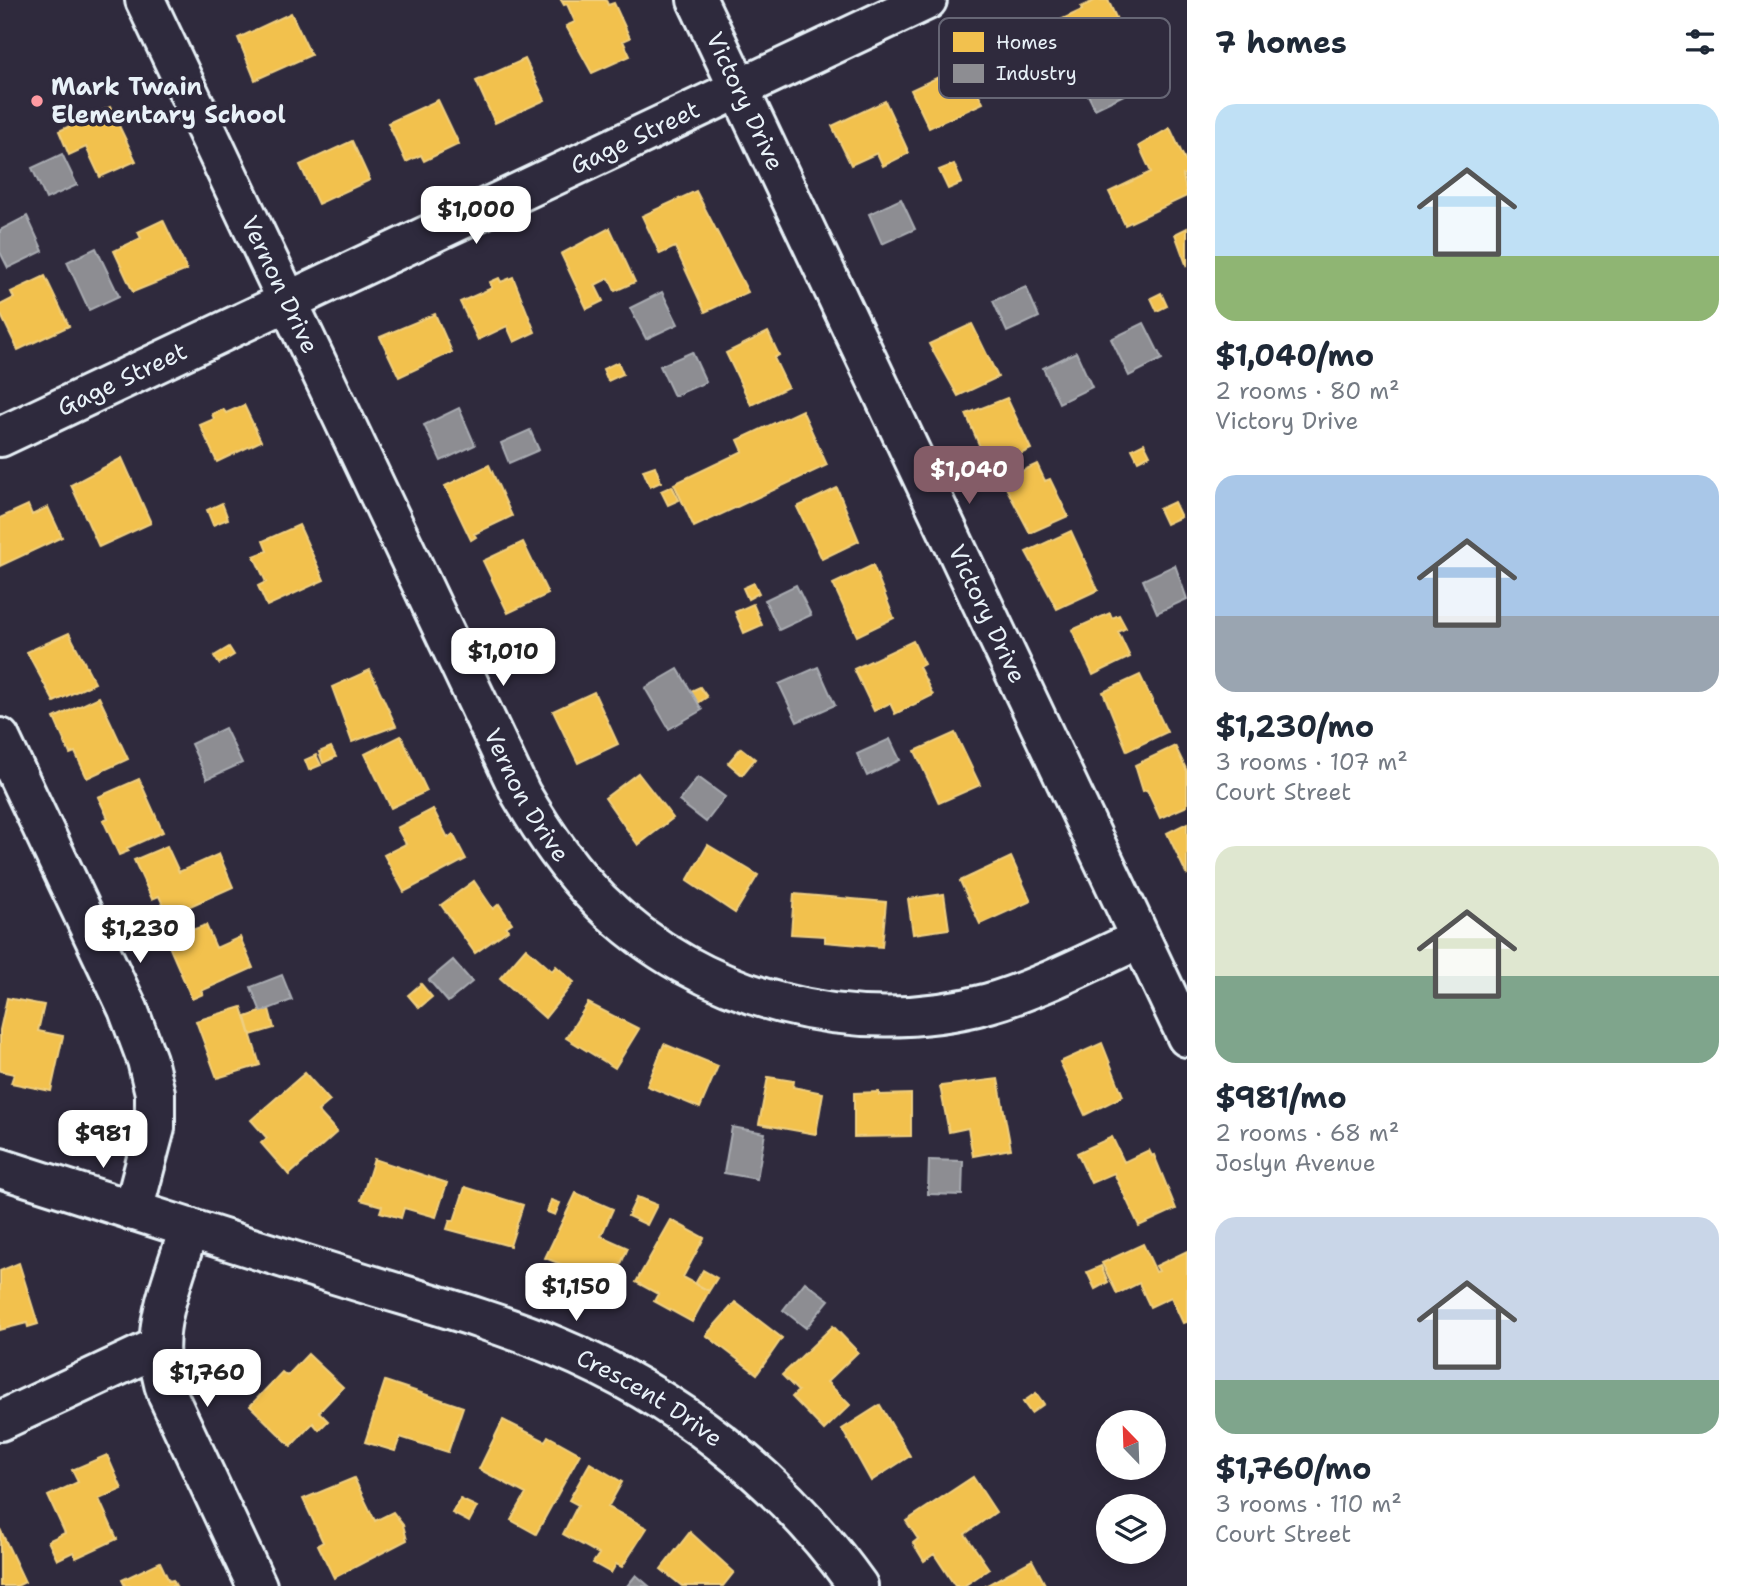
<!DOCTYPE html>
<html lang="en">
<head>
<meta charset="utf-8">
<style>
	body { margin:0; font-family:"Shantell Sans",sans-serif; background:#f2f2f3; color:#1f2937; height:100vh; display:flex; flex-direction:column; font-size:26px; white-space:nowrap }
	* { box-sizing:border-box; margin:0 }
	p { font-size:23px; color:#747a83 }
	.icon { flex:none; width:38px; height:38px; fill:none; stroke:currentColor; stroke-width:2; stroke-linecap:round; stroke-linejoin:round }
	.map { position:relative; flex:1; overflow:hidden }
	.side { display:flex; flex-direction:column; background:#fff; width:560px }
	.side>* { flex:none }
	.needle { width:46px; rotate:337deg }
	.controls { position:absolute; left:1096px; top:1410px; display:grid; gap:14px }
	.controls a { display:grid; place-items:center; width:70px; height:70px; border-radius:50%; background:#fff; box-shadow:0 4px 18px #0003; font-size:35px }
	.price { position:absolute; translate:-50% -60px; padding:0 16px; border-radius:14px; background:#fff; color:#222; font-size:23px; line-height:46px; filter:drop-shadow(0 2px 4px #0008) }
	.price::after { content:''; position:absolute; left:50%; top:42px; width:21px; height:16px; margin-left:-10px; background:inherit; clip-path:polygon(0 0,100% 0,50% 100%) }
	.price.current { background:#845c67; color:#fff }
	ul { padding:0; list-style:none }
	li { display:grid; align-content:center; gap:14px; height:371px; padding:0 28px }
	li span { display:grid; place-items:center; height:217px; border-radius:21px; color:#555 }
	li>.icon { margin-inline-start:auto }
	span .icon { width:126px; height:126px; fill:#fffc; stroke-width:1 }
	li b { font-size:30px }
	h2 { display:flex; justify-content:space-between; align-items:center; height:84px; padding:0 28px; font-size:30px }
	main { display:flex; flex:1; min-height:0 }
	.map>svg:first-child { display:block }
	.homes { fill:#f2c14e; stroke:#efcf81; stroke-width:2 }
	.industry { fill:#8d8d92; stroke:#a8abb1; stroke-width:2 }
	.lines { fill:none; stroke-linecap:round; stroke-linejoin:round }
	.minor-casing { stroke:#e8f1f8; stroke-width:44 }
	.minor { stroke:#2f2a3d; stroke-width:38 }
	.poi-dot { fill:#ff9aa2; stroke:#2f2a3d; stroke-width:2.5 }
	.labels { text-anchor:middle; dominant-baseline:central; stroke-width:7; stroke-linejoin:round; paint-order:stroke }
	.poi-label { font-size:24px; font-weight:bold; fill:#e8f1f8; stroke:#2f2a3d; text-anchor:start }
	.street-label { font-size:24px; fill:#e8f1f8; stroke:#2f2a3d }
	.key { fill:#2f2a3d; stroke:#666675; stroke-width:2 }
	.key-label { font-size:19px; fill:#e8f1f8 }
</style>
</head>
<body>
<main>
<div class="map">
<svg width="1187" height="1586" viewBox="0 0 1187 1586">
	<rect width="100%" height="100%" fill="#2f2a3d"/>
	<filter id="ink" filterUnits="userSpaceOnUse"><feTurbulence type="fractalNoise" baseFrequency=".0143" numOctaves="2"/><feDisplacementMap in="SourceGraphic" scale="14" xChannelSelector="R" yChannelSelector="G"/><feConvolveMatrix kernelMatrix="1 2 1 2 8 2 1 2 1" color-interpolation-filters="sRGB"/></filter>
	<g filter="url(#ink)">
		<path class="homes" d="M 561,0 L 606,0 L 608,5 L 614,3 L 630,38 L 623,41 L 630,56 L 592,73 L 566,26 L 575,22 L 567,4 L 564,5 Z
			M 1096,0 L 1108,0 L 1124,35 L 1109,42 L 1115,55 L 1077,73 L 1054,23 L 1082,10 L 1081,7 Z
			M 291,13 L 311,55 L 255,80 L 238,38 Z
			M 525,59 L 545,100 L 495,123 L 476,81 Z
			M 964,65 L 983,103 L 929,128 L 911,90 Z
			M 438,100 L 459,144 L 424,161 L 421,155 L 406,162 L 388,123 Z
			M 885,101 L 909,153 L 883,166 L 877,153 L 851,165 L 832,126 Z
			M 110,107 L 136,161 L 100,177 L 86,147 L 69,155 L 59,131 Z
			M 1170,128 L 1187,164 L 1187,174 L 1183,175 L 1187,196 L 1125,225 L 1109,192 L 1151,172 L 1139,146 Z
			M 352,141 L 370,180 L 318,204 L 300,165 Z
			M 954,164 L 962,183 L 948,189 L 939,170 Z
			M 696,191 L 748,292 L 705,312 L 675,247 L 660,254 L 642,216 Z
			M 163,220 L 187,270 L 133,292 L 114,251 L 141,238 L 138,232 Z
			M 610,228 L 635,282 L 615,291 L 609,278 L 595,285 L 603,301 L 587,309 L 561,254 Z
			M 1187,228 L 1187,267 L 1175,234 Z
			M 45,276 L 69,326 L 18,350 L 0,313 L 0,305 L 14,298 L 11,292 Z
			M 513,277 L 535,332 L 514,342 L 507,326 L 478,340 L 460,302 L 492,288 L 490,282 L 499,278 L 501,282 Z
			M 1161,293 L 1167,306 L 1157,311 L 1151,298 Z
			M 435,314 L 452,352 L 399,377 L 380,337 Z
			M 972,324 L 998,377 L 958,396 L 929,344 Z
			M 768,332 L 779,355 L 774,358 L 788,387 L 751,405 L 726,353 Z
			M 618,362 L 623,374 L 608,381 L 603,369 Z
			M 1007,398 L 1031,449 L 999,464 L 1001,468 L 991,473 L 966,414 Z
			M 244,405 L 261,441 L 217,462 L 200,425 L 214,419 L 212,414 L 223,409 L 226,413 Z
			M 802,410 L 827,465 L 694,527 L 674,484 L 743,451 L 738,440 Z
			M 1144,443 L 1150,455 L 1138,461 L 1132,449 Z
			M 122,458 L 151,523 L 99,547 L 71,485 Z
			M 1037,464 L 1045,481 L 1050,479 L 1068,516 L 1030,533 L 1002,480 Z
			M 489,465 L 512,516 L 474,534 L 476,537 L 471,540 L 445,486 Z
			M 655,466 L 661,482 L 650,487 L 643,470 Z
			M 672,486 L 679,500 L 668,505 L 661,491 Z
			M 837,488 L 859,541 L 822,559 L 797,507 Z
			M 1174,502 L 1181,517 L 1166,524 L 1159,509 Z
			M 222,503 L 228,519 L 213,525 L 207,510 Z
			M 28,505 L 32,515 L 48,507 L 62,537 L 0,566 L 0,518 Z
			M 299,525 L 324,580 L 267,606 L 258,586 L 266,582 L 254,556 L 267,551 L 263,541 Z
			M 1071,531 L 1098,590 L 1057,609 L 1026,552 Z
			M 523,542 L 548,594 L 508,613 L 483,561 Z
			M 873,565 L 894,618 L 857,636 L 833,584 Z
			M 754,583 L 759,593 L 748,599 L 743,588 Z
			M 753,604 L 762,625 L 744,633 L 735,612 Z
			M 1110,613 L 1112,618 L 1119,615 L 1126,628 L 1118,632 L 1130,657 L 1093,675 L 1072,630 Z
			M 69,633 L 95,683 L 54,702 L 27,652 Z
			M 913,641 L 924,664 L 919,667 L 933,695 L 895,714 L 890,703 L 874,711 L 854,669 Z
			M 229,647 L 234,655 L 219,664 L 214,656 Z
			M 370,670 L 396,726 L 352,742 L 332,687 Z
			M 1140,675 L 1167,732 L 1127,751 L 1103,692 Z
			M 700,687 L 707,697 L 698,703 L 691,691 Z
			M 594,692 L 618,744 L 578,763 L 553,711 Z
			M 99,697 L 128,759 L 87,778 L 75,752 L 70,754 L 54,718 Z
			M 955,733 L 980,785 L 939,803 L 915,751 Z
			M 401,736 L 427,791 L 391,808 L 365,754 Z
			M 1175,746 L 1187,771 L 1187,806 L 1160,818 L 1147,790 L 1143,791 L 1135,765 Z
			M 331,747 L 336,757 L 323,763 L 319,752 Z
			M 741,748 L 755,759 L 742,775 L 728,763 Z
			M 316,755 L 321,765 L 309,770 L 305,760 Z
			M 638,773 L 673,818 L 638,845 L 605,798 Z
			M 139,779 L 163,832 L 127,848 L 129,851 L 119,855 L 103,820 L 108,818 L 98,797 Z
			M 433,809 L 448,838 L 453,834 L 466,859 L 404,892 L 384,855 L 406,844 L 397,828 Z
			M 1187,823 L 1187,875 L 1167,833 Z
			M 708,845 L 758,875 L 735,913 L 687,881 Z
			M 167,846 L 179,872 L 219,854 L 233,887 L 168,916 L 159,896 L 152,899 L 134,860 Z
			M 1011,857 L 1031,901 L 980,924 L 960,881 Z
			M 474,881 L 493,909 L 499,904 L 512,923 L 506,927 L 508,930 L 475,953 L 441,905 Z
			M 794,894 L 886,902 L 882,947 L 825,942 L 825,936 L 791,934 Z
			M 944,894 L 949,929 L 913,934 L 908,899 Z
			M 206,925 L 216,948 L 240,937 L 253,968 L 201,991 L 203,994 L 192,999 L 166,939 Z
			M 526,948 L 552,971 L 556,966 L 574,982 L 545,1018 L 500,978 Z
			M 421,984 L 432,997 L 419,1008 L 408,995 Z
			M 7,998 L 44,1005 L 38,1031 L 63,1036 L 51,1091 L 11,1083 L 14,1074 L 0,1071 L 0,1030 Z
			M 588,1003 L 639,1029 L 615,1068 L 566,1038 Z
			M 242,1007 L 260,1065 L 217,1078 L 196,1021 Z
			M 269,1009 L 274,1028 L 251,1035 L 246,1017 Z
			M 1102,1043 L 1123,1096 L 1085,1115 L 1060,1062 Z
			M 664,1044 L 718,1066 L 700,1108 L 647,1086 Z
			M 305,1073 L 330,1101 L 318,1111 L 337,1132 L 289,1175 L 261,1143 L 267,1138 L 251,1120 Z
			M 768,1077 L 794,1081 L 793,1087 L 823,1093 L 816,1134 L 759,1124 Z
			M 998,1079 L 1011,1149 L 973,1156 L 968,1128 L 949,1132 L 940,1086 Z
			M 879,1092 L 879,1095 L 911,1094 L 911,1136 L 854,1137 L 854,1093 Z
			M 1112,1137 L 1124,1162 L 1149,1150 L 1152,1156 L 1154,1155 L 1176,1209 L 1139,1226 L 1114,1173 L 1091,1183 L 1077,1153 Z
			M 374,1159 L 447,1183 L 436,1217 L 404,1208 L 401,1218 L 380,1212 L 382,1206 L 361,1200 Z
			M 465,1187 L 523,1205 L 510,1246 L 447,1229 L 450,1220 L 454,1221 Z
			M 576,1193 L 613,1209 L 601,1236 L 628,1248 L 612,1284 L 545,1258 Z
			M 637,1197 L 657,1205 L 647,1225 L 628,1216 Z
			M 551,1200 L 560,1203 L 555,1215 L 547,1212 Z
			M 671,1220 L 704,1238 L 683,1277 L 709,1291 L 692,1322 L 654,1301 L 658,1294 L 636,1282 Z
			M 1143,1244 L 1156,1272 L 1159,1271 L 1156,1266 L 1187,1251 L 1187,1322 L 1183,1323 L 1171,1297 L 1150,1307 L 1139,1283 L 1117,1294 L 1102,1263 Z
			M 19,1263 L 38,1324 L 28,1327 L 27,1323 L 0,1330 L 0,1271 Z
			M 1101,1266 L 1108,1282 L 1095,1289 L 1087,1272 Z
			M 703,1270 L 717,1278 L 709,1291 L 695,1284 Z
			M 735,1302 L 782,1338 L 757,1374 L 706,1335 Z
			M 833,1326 L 858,1352 L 827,1382 L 850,1405 L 824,1430 L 792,1397 L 798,1391 L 782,1375 Z
			M 308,1354 L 343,1387 L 319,1412 L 328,1421 L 319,1430 L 313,1423 L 291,1446 L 250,1406 L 282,1372 L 287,1376 Z
			M 385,1381 L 463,1407 L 448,1452 L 400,1437 L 395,1451 L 365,1442 Z
			M 1036,1393 L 1044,1404 L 1031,1413 L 1023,1402 Z
			M 880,1405 L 910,1456 L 871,1481 L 842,1429 Z
			M 503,1420 L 545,1441 L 548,1436 L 580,1454 L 536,1534 L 511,1520 L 526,1494 L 479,1469 Z
			M 107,1455 L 122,1489 L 99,1499 L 117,1539 L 76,1558 L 73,1552 L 57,1560 L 48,1541 L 65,1533 L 48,1496 L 78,1482 L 72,1470 Z
			M 590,1463 L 622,1482 L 608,1507 L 647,1528 L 622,1567 L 616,1564 L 611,1573 L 593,1563 L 599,1554 L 563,1534 L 578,1505 L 569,1500 Z
			M 973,1477 L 996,1512 L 965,1534 L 989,1569 L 964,1586 L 955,1586 L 934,1554 L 924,1561 L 913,1543 L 918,1539 L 906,1521 Z
			M 354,1478 L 375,1521 L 393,1512 L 403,1525 L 407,1540 L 334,1578 L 318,1545 L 323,1542 L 303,1499 Z
			M 460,1499 L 477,1507 L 469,1522 L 452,1513 Z
			M 0,1529 L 25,1582 L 17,1586 L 0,1586 Z
			M 690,1532 L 734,1572 L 723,1586 L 682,1586 L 661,1569 Z
			M 1032,1560 L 1046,1586 L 985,1586 Z
			M 160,1562 L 169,1581 L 173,1580 L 176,1586 L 125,1586 L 122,1580 Z"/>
		<path class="industry" d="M 1114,58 L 1130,92 L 1095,109 L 1078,75 Z
			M 62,154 L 77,185 L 46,199 L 32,168 Z
			M 901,199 L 915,229 L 882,244 L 869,214 Z
			M 27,216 L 43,251 L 8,268 L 0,252 L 0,230 Z
			M 96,248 L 119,296 L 89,310 L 67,262 Z
			M 1026,287 L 1039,317 L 1007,332 L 993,301 Z
			M 662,292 L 678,324 L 646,339 L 630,308 Z
			M 1144,323 L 1162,359 L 1129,376 L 1111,339 Z
			M 692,352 L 706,382 L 674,396 L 660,366 Z
			M 1076,352 L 1092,387 L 1059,403 L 1043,368 Z
			M 459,408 L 475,445 L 441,461 L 424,425 Z
			M 530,430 L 539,450 L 509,463 L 501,443 Z
			M 1175,565 L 1187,599 L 1157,613 L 1143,580 Z
			M 796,585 L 811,615 L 779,630 L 765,600 Z
			M 818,667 L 835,705 L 797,722 L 779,684 Z
			M 678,669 L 702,710 L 669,729 L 645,688 Z
			M 225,728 L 242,763 L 207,779 L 191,744 Z
			M 890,739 L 900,760 L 867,776 L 857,754 Z
			M 698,777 L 725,797 L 706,822 L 679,801 Z
			M 453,960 L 472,982 L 448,1002 L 429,980 Z
			M 282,975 L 292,1000 L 261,1012 L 251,987 Z
			M 732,1127 L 765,1133 L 757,1179 L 724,1173 Z
			M 929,1160 L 963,1161 L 962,1195 L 928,1194 Z
			M 805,1282 L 829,1300 L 806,1328 L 783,1310 Z
			M 636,1575 L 649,1586 L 627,1586 Z"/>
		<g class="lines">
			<g class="minor-casing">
				<g id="minor">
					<path id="s1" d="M 145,0 L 521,794 C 544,833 568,869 600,901 C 699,1000 854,1040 989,1003 C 1041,988 1091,961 1140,939"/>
					<path id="s2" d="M 697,0 L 1187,1037"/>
					<path id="s3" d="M 0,437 L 927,0"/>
					<path d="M 0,738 L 128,1009 L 147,1060 L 155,1093 L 155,1128 L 133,1211"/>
					<path id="s4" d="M 0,1168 C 113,1204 225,1240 338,1275 C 410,1298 485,1317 555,1346 C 676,1396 782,1479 858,1586"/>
					<path d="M 189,1228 C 172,1286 145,1337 168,1396 L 257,1586"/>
					<path d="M 0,1421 L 156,1348"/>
				</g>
			</g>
			<use href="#minor" class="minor"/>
		</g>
	</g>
	<circle class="poi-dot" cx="37" cy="101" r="7"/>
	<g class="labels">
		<g class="poi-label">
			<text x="51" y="87">Mark Twain<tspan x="51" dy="28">Elementary School</tspan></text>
		</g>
		<g class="street-label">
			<text stroke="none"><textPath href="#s2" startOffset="112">Victory Drive</textPath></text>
			<text stroke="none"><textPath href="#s3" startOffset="702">Gage Street</textPath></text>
			<text stroke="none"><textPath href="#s1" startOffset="315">Vernon Drive</textPath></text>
			<text stroke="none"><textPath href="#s3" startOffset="135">Gage Street</textPath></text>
			<text stroke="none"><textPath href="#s2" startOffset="679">Victory Drive</textPath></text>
			<text stroke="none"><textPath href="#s1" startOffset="882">Vernon Drive</textPath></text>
			<text stroke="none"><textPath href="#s4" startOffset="691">Crescent Drive</textPath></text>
		</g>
	</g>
	<rect x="939" y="18" width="231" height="80" rx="10" class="key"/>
	<rect x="953" y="32" width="31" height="20" fill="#f2c14e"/>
	<rect x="953" y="64" width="31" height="19" fill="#8d8d92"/>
	<g class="key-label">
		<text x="996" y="49">Homes</text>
		<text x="996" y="80">Industry</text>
	</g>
</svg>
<div class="controls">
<a><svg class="needle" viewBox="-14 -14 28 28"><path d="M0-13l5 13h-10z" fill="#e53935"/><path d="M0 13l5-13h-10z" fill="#747a83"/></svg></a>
<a><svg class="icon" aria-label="layers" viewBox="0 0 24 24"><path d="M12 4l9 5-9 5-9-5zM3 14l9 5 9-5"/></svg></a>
</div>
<b class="price" style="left:476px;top:246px">$1,000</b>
<b class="price current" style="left:969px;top:506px">$1,040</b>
<b class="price" style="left:503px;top:688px">$1,010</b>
<b class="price" style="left:140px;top:965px">$1,230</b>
<b class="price" style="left:103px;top:1170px">$981</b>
<b class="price" style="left:576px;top:1323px">$1,150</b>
<b class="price" style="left:207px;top:1409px">$1,760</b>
</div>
<section class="side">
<h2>7 homes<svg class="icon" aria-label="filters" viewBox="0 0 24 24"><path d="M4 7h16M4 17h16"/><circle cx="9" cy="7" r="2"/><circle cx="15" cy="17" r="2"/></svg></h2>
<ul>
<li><span style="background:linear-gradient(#bfe0f5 70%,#8fb573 0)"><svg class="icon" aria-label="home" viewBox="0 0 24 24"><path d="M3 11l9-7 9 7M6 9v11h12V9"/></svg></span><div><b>$1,040/mo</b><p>2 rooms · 80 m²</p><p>Victory Drive</p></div></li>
<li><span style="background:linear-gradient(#a9c7e8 65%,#9aa5b1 0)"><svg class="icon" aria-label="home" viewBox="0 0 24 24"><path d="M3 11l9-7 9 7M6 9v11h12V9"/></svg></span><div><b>$1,230/mo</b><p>3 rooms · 107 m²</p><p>Court Street</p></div></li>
<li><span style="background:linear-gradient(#dfe7d0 60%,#7fa58c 0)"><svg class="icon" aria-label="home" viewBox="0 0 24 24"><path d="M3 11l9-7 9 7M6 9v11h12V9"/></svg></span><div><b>$981/mo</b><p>2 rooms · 68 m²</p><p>Joslyn Avenue</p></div></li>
<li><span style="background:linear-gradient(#c9d6e8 75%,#7fa58c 0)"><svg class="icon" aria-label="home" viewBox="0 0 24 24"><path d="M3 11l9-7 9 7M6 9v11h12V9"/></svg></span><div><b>$1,760/mo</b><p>3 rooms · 110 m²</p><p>Court Street</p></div></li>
</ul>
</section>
</main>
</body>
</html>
